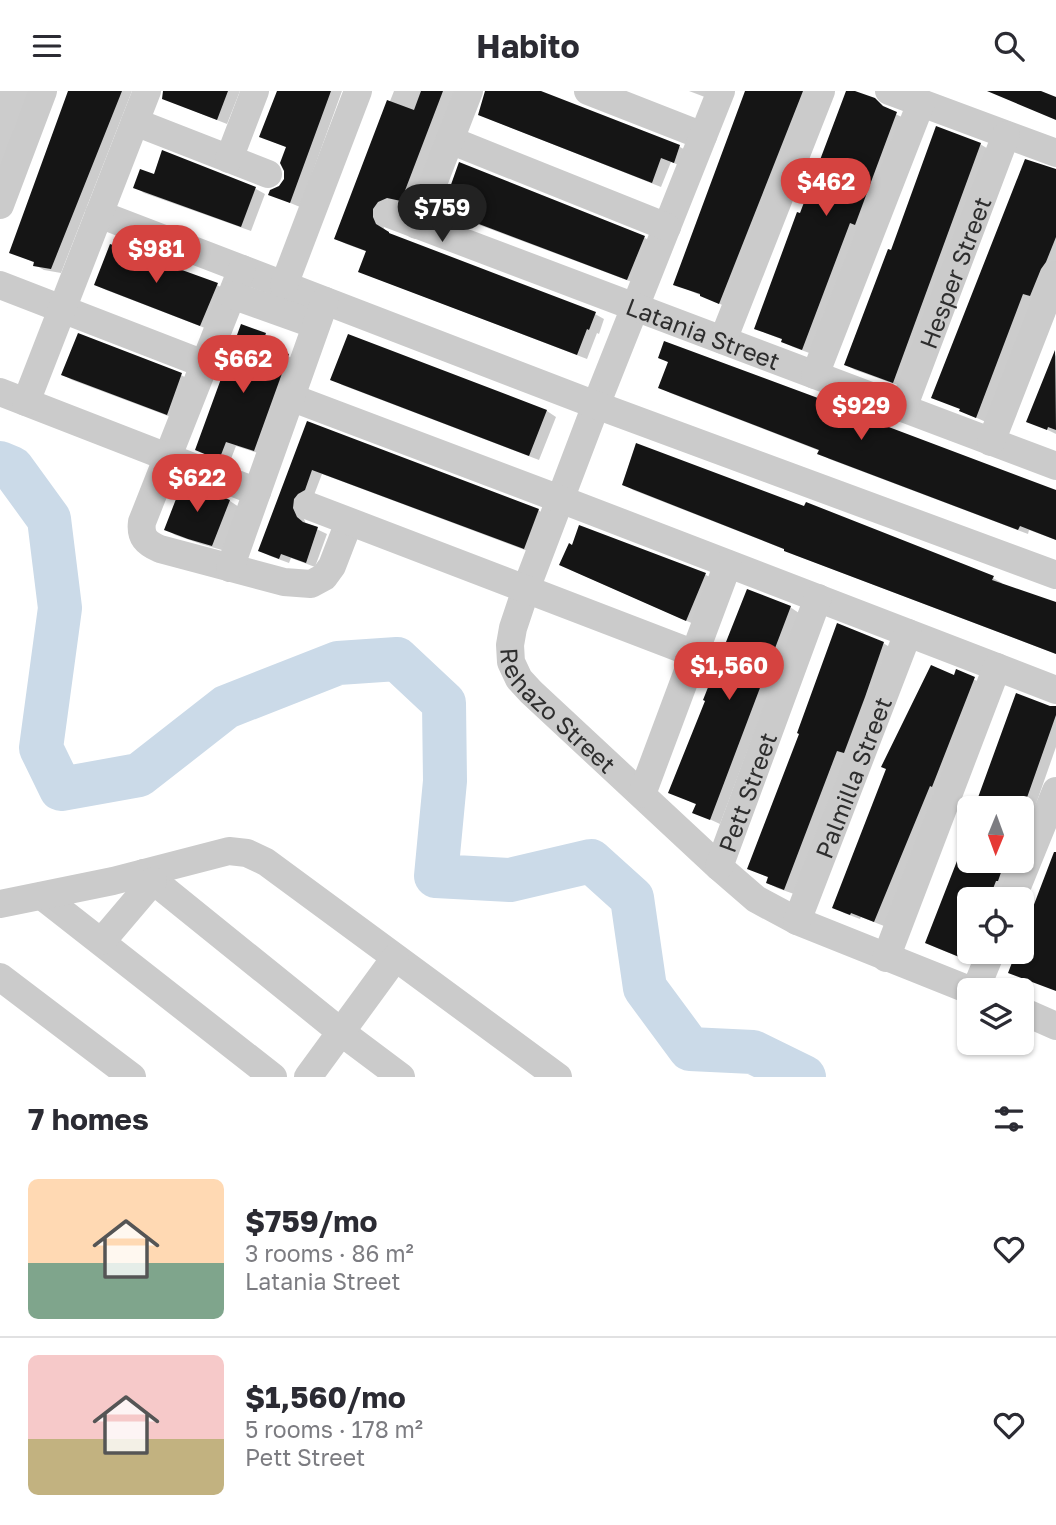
<!DOCTYPE html>
<html lang="en">
<head>
<meta charset="utf-8">
<style>
	body { margin:0; font-family:"Golos Text",sans-serif; background:#f7f7f7; color:#2b2b33; height:100vh; display:flex; flex-direction:column; font-size:26px; white-space:nowrap }
	* { box-sizing:border-box; margin:0 }
	p { font-size:23px; color:#7c7c81 }
	.icon { flex:none; width:38px; height:38px; fill:none; stroke:currentColor; stroke-width:2; stroke-linecap:round; stroke-linejoin:round }
	.map { position:relative; height:986px; overflow:hidden }
	.panel { display:flex; flex-direction:column; background:#fff; flex:1 }
	.panel>* { flex:none }
	.needle { width:46px; rotate:181deg }
	.buttons { position:absolute; left:957px; top:705px; display:grid; gap:14px }
	.buttons a { display:grid; place-items:center; width:77px; height:77px; border-radius:10px; background:#fff; box-shadow:0 2px 5px #0004; font-size:35px }
	.price { position:absolute; translate:-50% -60px; padding:0 16px; border-radius:24px; background:#d54340; color:#fff; font-size:23px; line-height:46px; filter:drop-shadow(0 2px 4px #0008) }
	.price::after { content:''; position:absolute; left:50%; top:42px; width:21px; height:16px; margin-left:-10px; background:inherit; clip-path:polygon(0 0,100% 0,50% 100%) }
	.price.active { background:#222; color:#fff }
	ul { padding:0; list-style:none }
	li { display:flex; align-items:center; gap:21px; height:175px; padding:0 28px }
	li+li { border-top:2px solid #e1e1e2 }
	li span { display:grid; place-items:center; flex:none; width:196px; height:140px; border-radius:10px; color:#555 }
	li>.icon { margin-inline-start:auto }
	span .icon { width:84px; height:84px; fill:#fffc; stroke-width:1 }
	li b { font-size:30px }
	h2 { display:flex; justify-content:space-between; align-items:center; height:84px; padding:0 28px; font-size:30px }
	header { display:flex; justify-content:space-between; align-items:center; height:91px; padding:0 28px; background:#fff; font-size:32px; font-weight:700 }
	.map>svg:first-child { display:block }
	.shadow { fill:#0003 }
	.lines { fill:none; stroke-linecap:round; stroke-linejoin:round }
	.river { stroke:#cbdae8; stroke-width:44 }
	.building { fill:#151515 }
	.minor { stroke:#cbcbcb; stroke-width:28 }
	.labels { text-anchor:middle; dominant-baseline:central; stroke-width:7; stroke-linejoin:round; paint-order:stroke }
	.street-label { font-size:24px; fill:#2e2e2e; stroke:#fff }
</style>
</head>
<body>
<header><svg class="icon" aria-label="menu" viewBox="0 0 24 24"><path d="M4 6h16M4 12h16M4 18h16"/></svg>Habito<svg class="icon" aria-label="search" viewBox="0 0 24 24"><circle cx="10" cy="10" r="6"/><path d="M15 15l6 6"/></svg></header>
<div class="map">
<svg width="1056" height="986" viewBox="0 0 1056 986">
	<rect width="100%" height="100%" fill="#fff"/>
	<path class="shadow" d="M 0,0 L 29,0 L 0,80 Z
		M 70,0 L 132,0 L 61,182 L 44,179 L 35,174 L 35,172 L 11,161 Z
		M 179,0 L 240,0 L 227,33 L 184,16 Z
		M 279,0 L 342,0 L 300,116 L 271,104 L 280,97 L 285,89 L 288,57 L 271,50 Z
		M 394,0 L 455,0 L 411,114 L 396,111 L 382,131 L 385,140 L 397,147 L 595,223 L 604,228 L 599,243 L 597,242 L 587,268 L 370,185 L 368,161 L 346,153 L 336,148 Z
		M 487,0 L 536,0 L 680,56 L 689,61 L 684,76 L 671,71 L 661,96 L 489,28 Z
		M 689,0 L 713,0 L 710,8 Z
		M 746,0 L 814,0 L 729,217 L 675,193 Z
		M 848,0 L 874,9 L 889,20 L 906,28 L 812,263 L 793,256 L 783,251 L 784,249 L 765,242 L 756,237 L 801,125 Z
		M 980,53 L 990,59 L 903,296 L 855,279 L 846,274 L 892,162 Z
		M 163,62 L 256,98 L 265,103 L 251,140 L 144,102 L 135,96 L 155,85 Z
		M 460,73 L 645,147 L 654,152 L 637,193 L 453,124 L 444,118 Z
		M 1056,79 L 1056,175 L 986,331 L 961,320 Z
		M 96,194 L 217,194 L 226,199 L 210,239 L 106,199 Z
		M 265,244 L 274,249 L 271,259 L 288,265 L 297,270 L 264,364 L 236,355 L 229,373 L 207,364 Z
		M 349,245 L 547,320 L 556,326 L 539,369 L 342,294 L 333,288 Z
		M 665,252 L 1056,400 L 1056,449 L 1029,439 L 1028,443 L 829,368 L 820,362 L 820,360 L 670,302 L 660,296 L 670,272 L 660,266 Z
		M 1056,263 L 1056,343 L 1029,330 Z
		M 63,284 L 181,284 L 190,289 L 176,328 L 72,289 Z
		M 308,332 L 538,419 L 547,425 L 533,462 L 322,383 L 314,404 L 302,423 L 306,433 L 327,443 L 315,476 L 291,467 L 289,472 L 270,465 L 260,460 Z
		M 184,392 L 230,410 L 239,416 L 222,459 L 201,453 L 175,444 L 166,438 Z
		M 624,393 L 993,487 L 1002,492 L 1001,494 L 1056,513 L 1056,563 L 795,464 L 786,459 L 633,399 Z
		M 580,436 L 706,484 L 715,489 L 696,534 L 571,479 Z
		M 790,516 L 799,522 L 720,733 L 694,721 L 697,714 L 670,701 L 707,609 Z
		M 883,552 L 893,558 L 794,803 L 777,797 L 768,792 L 769,787 L 749,777 Z
		M 957,581 L 984,593 L 884,835 L 861,826 L 860,828 L 844,822 L 834,816 Z
		M 1056,617 L 1056,656 L 1022,753 L 1022,718 Z
		M 970,742 L 970,770 L 1015,770 L 1001,808 L 970,808 L 970,861 L 980,861 L 976,873 L 937,857 L 927,852 Z"/>
	<g class="lines">
		<path class="river" d="M 0,372 L 12,377 L 49,428 L 60,517 L 41,657 L 61,698 L 139,684 L 226,616 L 338,572 L 397,568 L 444,612 L 445,690 L 436,785 L 510,789 L 591,770 L 632,807 L 645,897 L 690,958 L 753,961 L 804,986"/>
	</g>
	<path class="building" d="M 68,0 L 122,0 L 51,178 L 33,175 L 34,171 L 9,162 Z
		M 163,0 L 228,0 L 217,29 L 162,8 Z
		M 277,0 L 331,0 L 290,112 L 268,104 L 270,99 L 279,95 L 284,88 L 284,80 L 280,72 L 286,56 L 259,46 Z
		M 421,0 L 443,0 L 401,110 L 387,107 L 378,111 L 373,118 L 373,126 L 376,133 L 389,141 L 389,142 L 596,221 L 589,239 L 587,238 L 577,264 L 358,181 L 366,160 L 334,148 L 387,9 L 414,19 Z
		M 485,0 L 541,0 L 680,54 L 674,72 L 661,67 L 652,92 L 478,24 Z
		M 745,0 L 803,0 L 719,213 L 700,205 L 700,203 L 673,194 Z
		M 846,0 L 855,0 L 875,7 L 883,15 L 897,21 L 855,134 L 850,132 L 802,259 L 781,251 L 782,248 L 754,238 L 797,121 L 800,122 Z
		M 987,0 L 1041,0 L 1056,6 L 1056,29 Z
		M 936,35 L 981,52 L 893,292 L 844,274 L 888,158 L 891,159 Z
		M 162,59 L 256,96 L 241,136 L 133,97 L 140,78 L 154,83 Z
		M 1025,68 L 1056,78 L 1056,146 L 1046,171 L 1041,178 L 1030,205 L 1023,203 L 976,327 L 959,320 L 960,318 L 931,307 Z
		M 459,71 L 645,145 L 627,189 L 442,119 Z
		M 110,153 L 218,192 L 200,235 L 94,194 Z
		M 241,233 L 266,242 L 262,254 L 289,263 L 254,360 L 226,351 L 219,369 L 195,359 Z
		M 78,242 L 182,282 L 167,324 L 61,284 Z
		M 348,243 L 547,319 L 529,365 L 330,289 Z
		M 664,250 L 826,310 L 825,312 L 1056,399 L 1056,449 L 1020,435 L 1018,439 L 817,363 L 819,359 L 658,297 L 668,271 L 658,267 Z
		M 1055,259 L 1056,339 L 1048,336 L 1047,339 L 1026,331 Z
		M 307,330 L 539,418 L 524,458 L 312,379 L 305,399 L 298,403 L 294,408 L 293,417 L 297,426 L 303,431 L 318,436 L 306,472 L 281,463 L 279,468 L 258,460 Z
		M 636,352 L 804,415 L 806,411 L 994,485 L 992,489 L 1056,511 L 1056,563 L 784,460 L 784,458 L 622,394 Z
		M 183,390 L 230,409 L 212,455 L 188,448 L 164,439 Z
		M 579,434 L 706,482 L 686,530 L 559,474 L 569,452 L 572,454 Z
		M 747,498 L 791,515 L 710,729 L 692,722 L 696,713 L 668,702 L 705,610 L 703,609 Z
		M 837,532 L 884,551 L 865,606 L 844,662 L 837,660 L 784,799 L 766,792 L 768,786 L 747,778 L 799,643 L 797,642 Z
		M 931,574 L 954,584 L 956,578 L 975,586 L 932,696 L 930,695 L 874,831 L 851,822 L 850,824 L 832,817 L 886,678 L 881,676 Z
		M 1016,602 L 1050,615 L 1056,615 L 1056,624 L 1023,718 L 977,718 L 979,713 L 976,712 Z
		M 1054,761 L 1056,761 L 1056,900 L 1008,882 L 1016,861 L 1022,861 L 1022,845 Z
		M 957,770 L 1005,770 L 998,790 L 996,790 L 989,808 L 970,808 L 969,870 L 925,852 Z"/>
	<g class="lines">
		<g class="minor">
			<path d="M 588,0 L 703,45"/>
			<path id="s1" d="M 721,0 L 596,314 L 526,498 L 513,537 L 510,554 L 511,571 L 519,588 L 531,601 L 719,776 L 756,808 L 797,830 L 972,900"/>
			<path d="M 889,0 L 1056,62"/>
			<path d="M 135,31 L 268,83"/>
			<path d="M 450,49 L 667,136"/>
			<path d="M 229,68 L 255,0"/>
			<path d="M 0,114 L 43,0"/>
			<path d="M 99,123 L 596,314 L 1056,484"/>
			<path id="s2" d="M 389,123 L 1056,375"/>
			<path d="M 417,134 L 469,0"/>
			<path d="M 242,178 L 142,431 C 140,446 146,452 160,458 L 284,491 L 311,493 L 324,486 L 332,475 L 349,431"/>
			<path d="M 0,194 L 204,273"/>
			<path d="M 284,194 L 358,0"/>
			<path d="M 232,204 L 316,234"/>
			<path d="M 723,249 L 821,0"/>
			<path d="M 815,284 L 921,12"/>
			<path d="M 0,301 L 257,401"/>
			<path d="M 290,306 L 560,408 L 1056,599"/>
			<path d="M 26,311 L 147,0"/>
			<path id="s3" d="M 903,317 L 1006,44"/>
			<path d="M 991,351 L 1056,184"/>
			<path d="M 309,415 L 695,563"/>
			<path d="M 230,477 L 325,210"/>
			<path d="M 642,703 L 728,473"/>
			<path id="s4" d="M 719,776 L 818,507"/>
			<path d="M 144,782 L 341,941 L 401,986"/>
			<path d="M 42,805 L 273,986"/>
			<path d="M 1012,808 L 1056,700"/>
			<path d="M 0,813 L 113,790 L 229,760 L 247,762 L 266,771 L 558,986"/>
			<path id="s5" d="M 797,830 L 908,542"/>
			<path d="M 102,850 L 153,790"/>
			<path d="M 886,867 L 997,576"/>
			<path d="M 0,886 L 132,986"/>
			<path d="M 975,900 L 991,861"/>
			<path d="M 1022,920 L 1056,935"/>
			<path d="M 308,986 L 395,867"/>
		</g>
	</g>
	<g class="labels">
		<g class="street-label">
			<text stroke="none"><textPath href="#s3" startOffset="145">Hesper Street</textPath></text>
			<text stroke="none"><textPath href="#s2" startOffset="336">Latania Street</textPath></text>
			<text stroke="none"><textPath href="#s1" startOffset="677">Rehazo Street</textPath></text>
			<text stroke="none"><textPath href="#s5" startOffset="154">Palmilla Street</textPath></text>
			<text stroke="none"><textPath href="#s4" startOffset="80">Pett Street</textPath></text>
		</g>
	</g>
</svg>
<div class="buttons">
<a><svg class="needle" viewBox="-14 -14 28 28"><path d="M0-13l5 13h-10z" fill="#e53935"/><path d="M0 13l5-13h-10z" fill="#7c7c81"/></svg></a>
<a><svg class="icon" aria-label="locate" viewBox="0 0 24 24"><circle cx="12" cy="12" r="6"/><path d="M12 2v4M12 18v4M2 12h4M18 12h4"/></svg></a>
<a><svg class="icon" aria-label="layers" viewBox="0 0 24 24"><path d="M12 4l9 5-9 5-9-5zM3 14l9 5 9-5"/></svg></a>
</div>
<b class="price" style="left:826px;top:127px">$462</b>
<b class="price active" style="left:442px;top:153px">$759</b>
<b class="price" style="left:156px;top:194px">$981</b>
<b class="price" style="left:243px;top:304px">$662</b>
<b class="price" style="left:861px;top:351px">$929</b>
<b class="price" style="left:197px;top:423px">$622</b>
<b class="price" style="left:729px;top:611px">$1,560</b>
</div>
<section class="panel">
<h2>7 homes<svg class="icon" aria-label="filters" viewBox="0 0 24 24"><path d="M4 7h16M4 17h16"/><circle cx="9" cy="7" r="2"/><circle cx="15" cy="17" r="2"/></svg></h2>
<ul>
<li><span style="background:linear-gradient(#ffd9b3 60%,#7fa58c 0)"><svg class="icon" aria-label="home" viewBox="0 0 24 24"><path d="M3 11l9-7 9 7M6 9v11h12V9"/></svg></span><div><b>$759/mo</b><p>3 rooms · 86 m²</p><p>Latania Street</p></div><svg class="icon" aria-label="heart" viewBox="0 0 24 24"><path d="M12 20l-8-8c-3-5 5-10 8-4 3-6 11-1 8 4z"/></svg></li>
<li><span style="background:linear-gradient(#f6c9c9 60%,#c2b280 0)"><svg class="icon" aria-label="home" viewBox="0 0 24 24"><path d="M3 11l9-7 9 7M6 9v11h12V9"/></svg></span><div><b>$1,560/mo</b><p>5 rooms · 178 m²</p><p>Pett Street</p></div><svg class="icon" aria-label="heart" viewBox="0 0 24 24"><path d="M12 20l-8-8c-3-5 5-10 8-4 3-6 11-1 8 4z"/></svg></li>
</ul>
</section>
</body>
</html>
